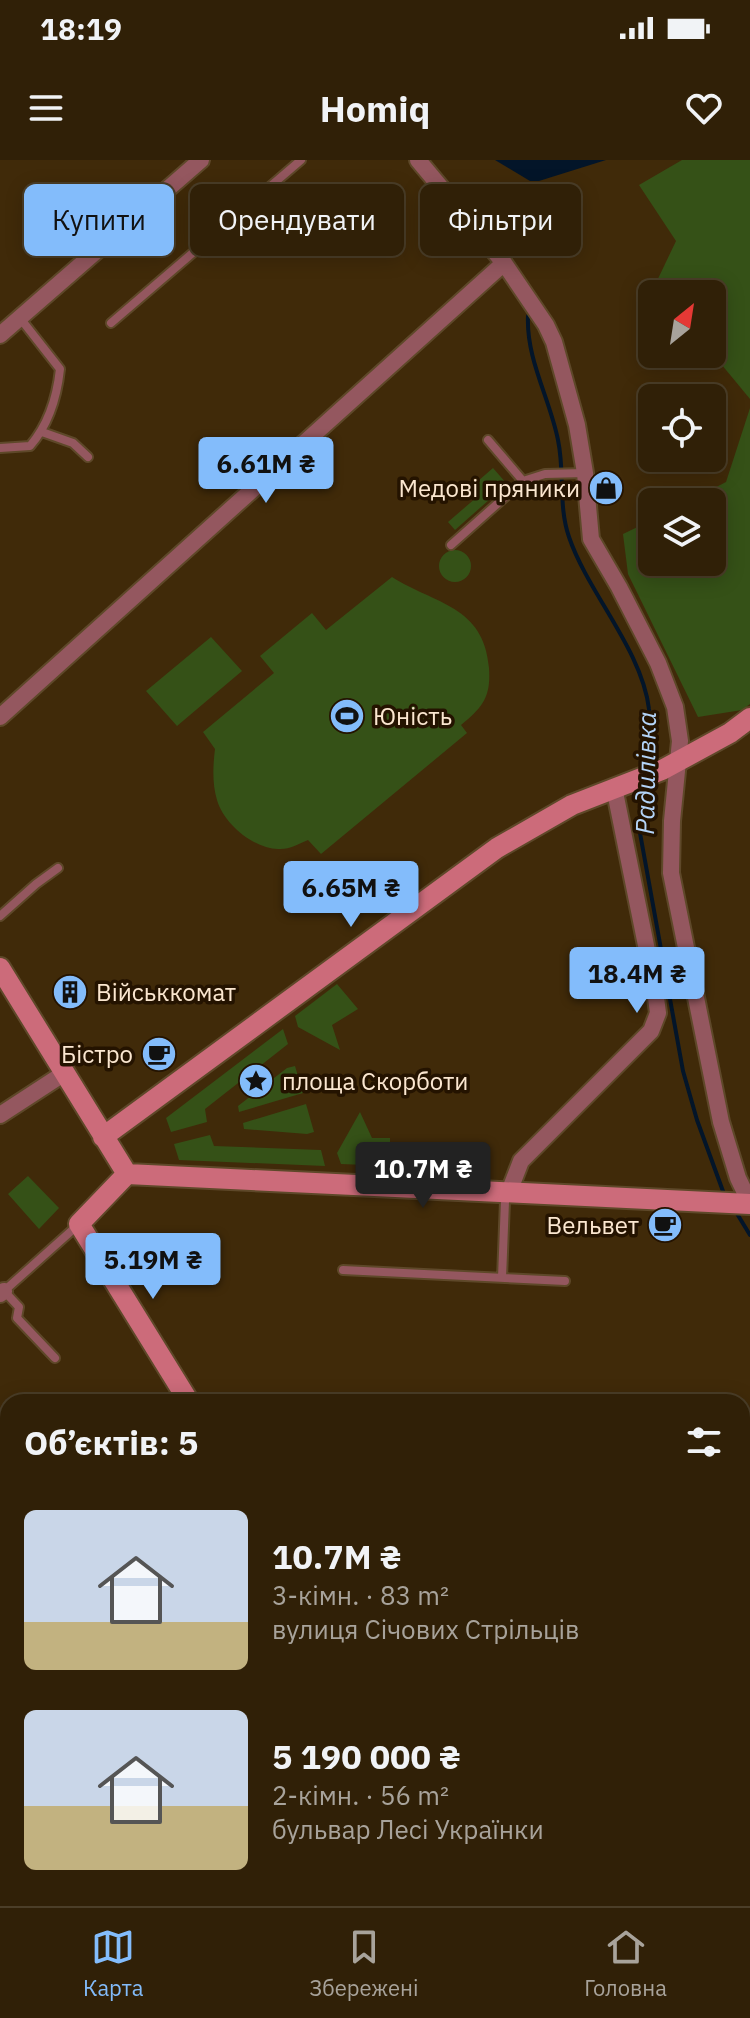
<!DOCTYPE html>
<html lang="uk">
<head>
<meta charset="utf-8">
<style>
	body { margin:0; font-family:"IBM Plex Sans",sans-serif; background:#382811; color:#f1f3f6; height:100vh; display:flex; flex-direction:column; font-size:30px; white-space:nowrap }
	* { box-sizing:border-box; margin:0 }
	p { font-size:26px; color:#a8a39b }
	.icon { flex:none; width:44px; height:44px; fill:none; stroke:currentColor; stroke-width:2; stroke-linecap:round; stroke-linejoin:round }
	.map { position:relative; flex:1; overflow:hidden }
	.sheet { position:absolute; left:0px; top:1234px; width:750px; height:512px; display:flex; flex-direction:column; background:#302007; border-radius:24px 24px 0 0; box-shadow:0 4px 20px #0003,0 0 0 2px #4b3e28 }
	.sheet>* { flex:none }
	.guide { position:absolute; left:24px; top:24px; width:702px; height:72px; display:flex; gap:16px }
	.needle { width:52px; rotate:30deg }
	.controls { position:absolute; left:638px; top:120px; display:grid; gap:16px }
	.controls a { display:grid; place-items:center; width:88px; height:88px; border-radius:12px; background:#302007; box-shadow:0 4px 20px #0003,0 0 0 2px #4b3e28; font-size:40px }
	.price { position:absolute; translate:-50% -68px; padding:0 18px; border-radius:8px; background:#83bcfb; color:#111; font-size:26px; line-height:52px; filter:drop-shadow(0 2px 4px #0008) }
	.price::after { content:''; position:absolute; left:50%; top:48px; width:24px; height:18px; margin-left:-12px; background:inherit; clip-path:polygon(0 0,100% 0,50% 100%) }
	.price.current { background:#222; color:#fff }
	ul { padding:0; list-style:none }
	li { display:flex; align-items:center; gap:24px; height:200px; padding:0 24px }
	li span { display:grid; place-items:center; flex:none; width:224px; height:160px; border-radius:12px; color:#555 }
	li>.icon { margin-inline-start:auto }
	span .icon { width:96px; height:96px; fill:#fffc; stroke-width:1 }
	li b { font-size:34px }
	h2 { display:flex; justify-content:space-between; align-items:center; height:96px; padding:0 24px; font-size:34px }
	.chip { padding:0 28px; border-radius:12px; background:#302007; box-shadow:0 4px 20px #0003,0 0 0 2px #4b3e28; font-size:28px; line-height:72px }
	.chip.current { background:#83bcfb; color:#111 }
	.status { display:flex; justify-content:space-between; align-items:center; height:56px; padding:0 40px; background:#302007; direction:ltr }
	.status svg { height:22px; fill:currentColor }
	header { display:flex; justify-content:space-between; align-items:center; height:104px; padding:0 24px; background:#302007; font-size:36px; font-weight:700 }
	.dock { display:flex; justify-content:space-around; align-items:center; height:112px; border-top:2px solid #4b3e28; background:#302007; font-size:22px; color:#a8a39b }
	.dock a { display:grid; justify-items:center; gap:4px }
	.dock .current { color:#83bcfb }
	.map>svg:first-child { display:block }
	.green { fill:#355117 }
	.water { fill:#031529 }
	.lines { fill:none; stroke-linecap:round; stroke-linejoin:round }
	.stream { stroke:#031529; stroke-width:4 }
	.lane-casing { stroke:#5e4829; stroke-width:12 }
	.street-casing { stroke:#5e4829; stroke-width:20 }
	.secondary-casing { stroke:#5e4829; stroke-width:24 }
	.lane { stroke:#94575f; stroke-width:8 }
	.street { stroke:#94575f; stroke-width:16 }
	.secondary { stroke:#cc6b7a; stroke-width:20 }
	.labels { text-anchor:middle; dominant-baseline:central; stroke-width:7; stroke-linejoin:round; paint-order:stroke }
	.poi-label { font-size:24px; fill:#fbe7d0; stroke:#241300; text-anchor:end }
	.water-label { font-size:26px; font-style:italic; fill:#b4d4f8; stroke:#241300 }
</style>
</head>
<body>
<div class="status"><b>18:19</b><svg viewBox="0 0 49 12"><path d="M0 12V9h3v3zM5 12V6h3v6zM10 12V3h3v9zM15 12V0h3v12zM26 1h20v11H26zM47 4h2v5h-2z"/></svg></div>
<header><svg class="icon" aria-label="menu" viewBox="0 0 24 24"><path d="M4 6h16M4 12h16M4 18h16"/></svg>Homiq<svg class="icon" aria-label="heart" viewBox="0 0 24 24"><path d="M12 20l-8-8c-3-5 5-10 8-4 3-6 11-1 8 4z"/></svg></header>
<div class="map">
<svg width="750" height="1746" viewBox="0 0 750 1746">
	<rect width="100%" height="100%" fill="#402a09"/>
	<path class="green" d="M 682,0 L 750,0 L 750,239 L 712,193 L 712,134 L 663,134 L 655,125 L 676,81 L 639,25 Z
		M 750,248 L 750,544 L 742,550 L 698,557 L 628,414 L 623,374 L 652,360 L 652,402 L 712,402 L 712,342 L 687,342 L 726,322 Z
		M 493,308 L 507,324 L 455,370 L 448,362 L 477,337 L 470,328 Z
		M439 406a16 16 0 1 1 32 0a16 16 0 1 1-32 0Z
		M 392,417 C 434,444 484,445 489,508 C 491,537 483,547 461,565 L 467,573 L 321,694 L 308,680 C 298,684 289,690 278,689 C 253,688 224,664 217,640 C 212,624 213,605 215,589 L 203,572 L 274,513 L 260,496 L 312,453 L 326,470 Z
		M 211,477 L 242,511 L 177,566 L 146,531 Z
		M 337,824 L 358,849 L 332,865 L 340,890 L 298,867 L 295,856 Z
		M 283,869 L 288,884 L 205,949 L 207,962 L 171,972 L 166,958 Z
		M 295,906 L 303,933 L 239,952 L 238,946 L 287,908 Z
		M 306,944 L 314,972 L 307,974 L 244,969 L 243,963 Z
		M 360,952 L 372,978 L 390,978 L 390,1006 L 341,1004 L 337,993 Z
		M 210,975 L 214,986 L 321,990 L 325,1006 L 179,1000 L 174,984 Z
		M 28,1016 L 59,1048 L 39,1069 L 8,1034 Z"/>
	<path class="water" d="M 495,0 L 606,0 L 539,21 L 530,21 Z"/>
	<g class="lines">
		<path class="stream" d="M 528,156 C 526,199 550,239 558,280 C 565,313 558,345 569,377 C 588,433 642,490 649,549 C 652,569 649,589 646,610
			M 643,626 L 640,673 L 683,911 L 697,960 L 724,1034
			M 736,1052 L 750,1075"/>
		<g class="lane-casing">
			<path id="lane" d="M 505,102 L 519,31
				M 111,163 L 301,0
				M 42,272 L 73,283 L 88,297
				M 488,280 L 523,321
				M 0,288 L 30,286 C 49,264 57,237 60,209 L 20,158
				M 451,385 L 523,321 L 545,314 L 585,313
				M 0,756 L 36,724 L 58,708
				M 343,1110 L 565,1121
				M 502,1118 L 505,1041 L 508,1035
				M 55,1198 L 17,1158 L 19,1147 L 4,1131 L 78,1065
				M 0,1508 L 8,1512
				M 355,1738 L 360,1746"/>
		</g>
		<g class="street-casing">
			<path id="street" d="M 418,0 L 504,103 L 546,165 L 554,182 L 577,265 L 585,313 L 591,379 L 619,427 L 658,503 L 675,547 L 680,581 L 672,661 L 671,713 L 721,962 L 738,1018 L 750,1043
				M 0,175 L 201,0
				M 0,557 L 504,103
				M 0,955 L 63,914
				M 509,1032 L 521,1001 L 651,871 L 658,853 L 655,830 L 614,627
				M 0,1134 L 4,1131
				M 742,1318 L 750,1309
				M 742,1590 L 750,1583
				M 0,1717 L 8,1712
				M 555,1746 L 567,1738"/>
		</g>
		<g class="secondary-casing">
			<path id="secondary" d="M 0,808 L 127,1014
				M 103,977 L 497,688 L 572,645 L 662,610 L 730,573 L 750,558
				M 127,1014 L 750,1044
				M 127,1014 L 79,1064 L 189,1242
				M 497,1738 L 502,1746"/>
		</g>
		<use href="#lane" class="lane"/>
		<use href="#street" class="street"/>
		<use href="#secondary" class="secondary"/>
	</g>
	<defs>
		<g id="shop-disc" transform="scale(1.8)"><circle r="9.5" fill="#83bcfb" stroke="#241300"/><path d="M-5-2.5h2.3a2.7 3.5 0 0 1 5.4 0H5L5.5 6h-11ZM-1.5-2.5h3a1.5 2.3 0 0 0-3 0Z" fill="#111"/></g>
		<g id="stadium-disc" transform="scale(1.8)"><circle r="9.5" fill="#83bcfb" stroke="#241300"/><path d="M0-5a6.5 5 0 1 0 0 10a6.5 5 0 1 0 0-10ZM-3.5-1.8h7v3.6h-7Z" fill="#111"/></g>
		<g id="building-disc" transform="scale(1.8)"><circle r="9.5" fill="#83bcfb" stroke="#241300"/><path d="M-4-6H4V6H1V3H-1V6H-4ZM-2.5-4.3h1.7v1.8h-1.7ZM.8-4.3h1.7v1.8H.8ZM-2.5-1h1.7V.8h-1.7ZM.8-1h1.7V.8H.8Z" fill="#111"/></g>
		<g id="cafe-disc" transform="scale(1.8)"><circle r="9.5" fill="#83bcfb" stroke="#241300"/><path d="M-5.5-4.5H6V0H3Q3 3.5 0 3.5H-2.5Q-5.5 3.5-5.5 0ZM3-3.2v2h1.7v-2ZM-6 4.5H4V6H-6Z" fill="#111"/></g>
		<g id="sight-disc" transform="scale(1.8)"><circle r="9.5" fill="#83bcfb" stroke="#241300"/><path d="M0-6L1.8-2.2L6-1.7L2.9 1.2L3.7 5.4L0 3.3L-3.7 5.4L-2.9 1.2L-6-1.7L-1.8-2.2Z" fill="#111"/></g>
	</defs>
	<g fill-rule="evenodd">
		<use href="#shop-disc" x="606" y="328"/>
		<use href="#stadium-disc" x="347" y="556"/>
		<use href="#building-disc" x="70" y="832"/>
		<use href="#cafe-disc" x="159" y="894"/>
		<use href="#sight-disc" x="256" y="921"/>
		<use href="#cafe-disc" x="665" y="1065"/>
	</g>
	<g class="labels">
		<g class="poi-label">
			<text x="580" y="328">Медові пряники</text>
			<text x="373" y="556" text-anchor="start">Юність</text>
			<text x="96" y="832" text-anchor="start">Військкомат</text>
			<text x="133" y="894">Бістро</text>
			<text x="282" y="921" text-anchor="start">площа Скорботи</text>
			<text x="639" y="1065">Вельвет</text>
		</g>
		<g class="water-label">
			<text transform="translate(645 613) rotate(-89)">Радилівка</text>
		</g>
	</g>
</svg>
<div class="controls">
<a><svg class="needle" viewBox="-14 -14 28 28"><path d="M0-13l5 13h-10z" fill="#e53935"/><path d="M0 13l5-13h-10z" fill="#a8a39b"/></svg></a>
<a><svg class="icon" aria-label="locate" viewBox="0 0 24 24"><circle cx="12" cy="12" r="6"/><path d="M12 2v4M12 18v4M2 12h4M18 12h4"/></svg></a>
<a><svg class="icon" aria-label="layers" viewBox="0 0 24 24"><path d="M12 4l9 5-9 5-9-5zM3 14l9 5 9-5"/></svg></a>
</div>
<b class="price" style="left:266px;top:345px">6.61M ₴</b>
<b class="price" style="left:351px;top:769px">6.65M ₴</b>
<b class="price" style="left:637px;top:855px">18.4M ₴</b>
<b class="price current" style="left:423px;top:1050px">10.7M ₴</b>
<b class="price" style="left:153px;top:1141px">5.19M ₴</b>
<div class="guide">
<a class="chip current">Купити</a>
<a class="chip">Орендувати</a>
<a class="chip">Фільтри</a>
</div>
<section class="sheet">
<h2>Об’єктів: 5<svg class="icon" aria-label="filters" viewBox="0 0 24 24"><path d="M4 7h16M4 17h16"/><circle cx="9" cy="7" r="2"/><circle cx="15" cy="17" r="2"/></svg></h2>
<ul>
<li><span style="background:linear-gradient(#c9d6e8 70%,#c2b280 0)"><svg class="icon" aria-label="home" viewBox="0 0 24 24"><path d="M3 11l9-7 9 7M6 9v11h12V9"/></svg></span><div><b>10.7M ₴</b><p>3-кімн. · 83 m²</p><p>вулиця Січових Стрільців</p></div></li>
<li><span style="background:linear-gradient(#c9d6e8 60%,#c2b280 0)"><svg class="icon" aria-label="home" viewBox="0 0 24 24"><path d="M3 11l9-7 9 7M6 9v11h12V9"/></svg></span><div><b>5 190 000 ₴</b><p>2-кімн. · 56 m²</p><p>бульвар Лесі Українки</p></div></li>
</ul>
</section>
</div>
<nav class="dock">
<a class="current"><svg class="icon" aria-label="map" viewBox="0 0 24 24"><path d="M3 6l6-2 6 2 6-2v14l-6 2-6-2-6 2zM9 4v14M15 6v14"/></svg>Карта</a>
<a><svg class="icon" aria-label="saved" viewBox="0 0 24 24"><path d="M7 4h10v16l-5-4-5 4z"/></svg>Збережені</a>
<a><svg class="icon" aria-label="home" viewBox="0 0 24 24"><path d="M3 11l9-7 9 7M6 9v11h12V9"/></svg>Головна</a>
</nav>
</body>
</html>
